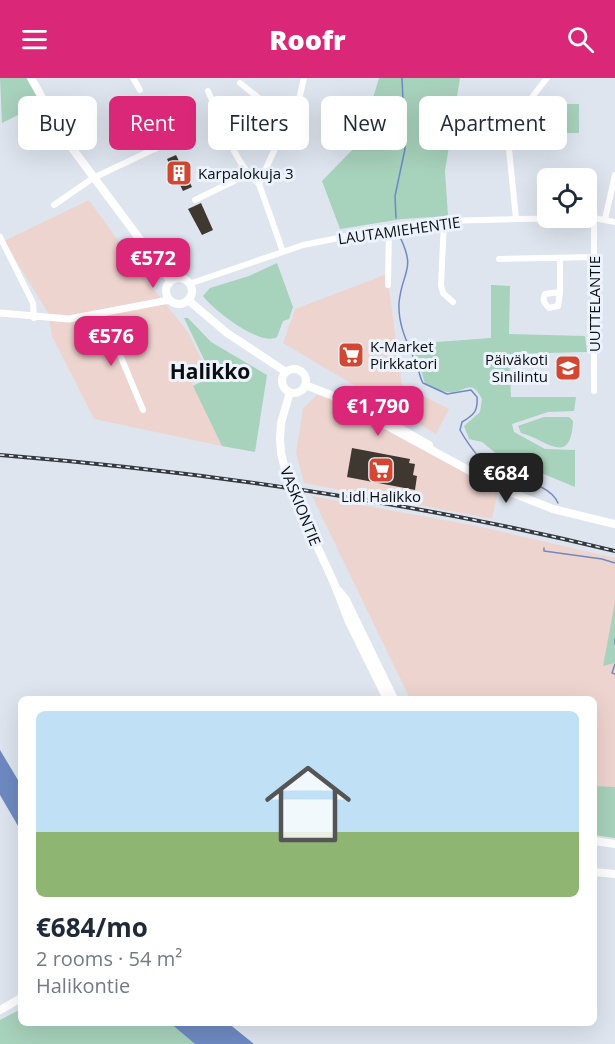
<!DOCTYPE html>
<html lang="en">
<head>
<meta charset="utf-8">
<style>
	body { margin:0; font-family:"Open Sans",sans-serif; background:#f2f2f3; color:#1f2937; height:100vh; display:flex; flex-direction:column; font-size:22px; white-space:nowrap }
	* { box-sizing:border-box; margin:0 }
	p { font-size:20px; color:#747a83 }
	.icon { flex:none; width:33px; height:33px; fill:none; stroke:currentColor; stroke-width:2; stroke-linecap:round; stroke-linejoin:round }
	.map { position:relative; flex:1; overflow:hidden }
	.panel { position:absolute; left:18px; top:618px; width:579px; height:330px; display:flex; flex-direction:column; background:#fff; border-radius:9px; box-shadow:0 6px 24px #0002 }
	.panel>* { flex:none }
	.banner { position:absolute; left:18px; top:18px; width:579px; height:54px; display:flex; gap:12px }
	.buttons { position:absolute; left:537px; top:90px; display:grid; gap:12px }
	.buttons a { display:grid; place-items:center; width:60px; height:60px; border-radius:9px; background:#fff; box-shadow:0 6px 24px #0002; font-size:30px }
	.price { position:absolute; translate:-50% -51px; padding:0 14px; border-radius:12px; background:#db2777; color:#fff; font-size:20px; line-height:39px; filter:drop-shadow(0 2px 3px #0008) }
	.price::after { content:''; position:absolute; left:50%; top:36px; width:18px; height:14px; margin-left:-9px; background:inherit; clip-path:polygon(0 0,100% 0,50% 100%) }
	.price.active { background:#222; color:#fff }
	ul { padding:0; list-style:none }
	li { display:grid; align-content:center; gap:12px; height:318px; padding:0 18px }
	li+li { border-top:2px solid #e0e1e3 }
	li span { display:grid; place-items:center; height:186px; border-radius:9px; color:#555 }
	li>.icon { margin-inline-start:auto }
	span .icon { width:108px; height:108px; fill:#fffc; stroke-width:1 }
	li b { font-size:26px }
	.chip { padding:0 21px; border-radius:9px; background:#fff; box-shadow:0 6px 24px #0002; font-size:21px; line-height:54px }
	.chip.active { background:#db2777; color:#fff }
	header { display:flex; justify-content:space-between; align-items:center; height:78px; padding:0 18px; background:#db2777; color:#fff; font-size:27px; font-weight:800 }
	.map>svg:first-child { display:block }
	.commercial { fill:#eed4cf }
	.green { fill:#a7d2bc }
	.water { fill:#6e8ac2 }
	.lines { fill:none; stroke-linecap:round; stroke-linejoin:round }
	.stream { stroke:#6e8ac2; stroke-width:1.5 }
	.building { fill:#3e3831 }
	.minor { stroke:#fff; stroke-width:6 }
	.tertiary { stroke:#fff; stroke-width:7 }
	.secondary { stroke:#fff; stroke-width:8 }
	.rail-casing { stroke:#35393d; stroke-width:4 }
	.rail { stroke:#ecf3fc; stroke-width:1.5; stroke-dasharray:4.5; stroke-linecap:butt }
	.labels { text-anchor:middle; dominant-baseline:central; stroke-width:6; stroke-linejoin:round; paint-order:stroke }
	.poi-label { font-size:15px; fill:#0b0e11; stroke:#ecf3fc; text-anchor:start }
	.street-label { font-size:15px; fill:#0b0e11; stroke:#ecf3fc }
	.district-label { font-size:21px; font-weight:bold; fill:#0b0e11; stroke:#ecf3fc }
</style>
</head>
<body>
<header><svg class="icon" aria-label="menu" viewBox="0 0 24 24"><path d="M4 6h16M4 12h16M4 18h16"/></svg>Roofr<svg class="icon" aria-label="search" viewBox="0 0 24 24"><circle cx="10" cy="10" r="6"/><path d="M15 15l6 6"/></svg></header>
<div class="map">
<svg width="615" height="966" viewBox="0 0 615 966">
	<rect width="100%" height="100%" fill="#dee5ef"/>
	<path class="commercial" d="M 89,122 L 147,203 L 188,254 L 209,297 L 192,305 L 222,368 L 94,341 L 52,258 L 48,235 L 4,163 Z
		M 387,196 L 402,307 L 449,331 L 436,356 L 283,265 L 295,231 Z
		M 317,317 L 340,324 L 498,413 L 492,441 L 304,405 L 296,375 L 303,330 Z
		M 312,418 L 477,448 L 615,480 L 615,756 L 594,752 L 594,621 L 410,621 Z"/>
	<path class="green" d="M 0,0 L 28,0 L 56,50 L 38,57 L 22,35 L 2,45 Z
		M 379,0 L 460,0 L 445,93 L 448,138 L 402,141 L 340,151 L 322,103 L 360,64 Z
		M 566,26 L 579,26 L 579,55 L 566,55 Z
		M 277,185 L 293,229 L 289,241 L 283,243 L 277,259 C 261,269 213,232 203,218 L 210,210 L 249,198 Z
		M 491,207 L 510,208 L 509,256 L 585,258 L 587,274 L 509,276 L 511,319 L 576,319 L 574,333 L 548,334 L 512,346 L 514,354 L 545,371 L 575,372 L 575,409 L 498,377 L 482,364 L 469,361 L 464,348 L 480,334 L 482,321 C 470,299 467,315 449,314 C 441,314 432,308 425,306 L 419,284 L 409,266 L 491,260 Z
		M 184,240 L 188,240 L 211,264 L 267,297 L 255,374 L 222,368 L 193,308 L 212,298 Z
		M 544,339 L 569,339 L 573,343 C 571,391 544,360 521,355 L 518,348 Z
		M 615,524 L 615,585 L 603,588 Z
		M 594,708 L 615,709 L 615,760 L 594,757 Z
		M 21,931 L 21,945 L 170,945 L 195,966 L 0,966 L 0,942 Z"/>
	<path class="water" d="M 0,672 L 21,707 L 21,753 L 0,717 Z
		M 170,945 L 228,945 L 254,966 L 195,966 Z"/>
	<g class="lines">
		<path class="stream" d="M 396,140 L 395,118 L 405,71 L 402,0
			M 399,157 C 417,193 402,192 399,225 C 398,247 407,264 415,283 C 419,290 419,298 423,305 L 447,316 L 471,312 L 477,319 C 478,333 474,337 462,344 L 460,352 C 468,366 482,386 497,393 C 515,403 549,404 558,425
			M 544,470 L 544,473 L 602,481 L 615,485
			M 615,561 L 615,566
			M 615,586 L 612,595 L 615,596"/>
	</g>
	<path class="building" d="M 176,77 L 192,109 L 183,113 L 167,81 Z
		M 201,125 L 213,152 L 202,157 L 188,131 Z
		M 352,370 L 410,381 L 409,385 L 415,386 L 413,397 L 417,398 L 415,412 L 347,399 Z"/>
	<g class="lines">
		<path class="minor" d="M 133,0 L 140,12
			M 240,5 L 260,21 L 282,55
			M 208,13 C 222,44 233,84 259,106
			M 195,122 L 248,96
			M 54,127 L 93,100 L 165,66
			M 594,140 L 594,313
			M 516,141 L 508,61 L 529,23 L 547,0
			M 605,141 L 615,97
			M 444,143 L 441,207 L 443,215 L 453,224
			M 0,159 L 33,225 L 34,240
			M 283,174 L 259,106 L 282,55 L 296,34 L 304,0
			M 499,181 L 594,179
			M 189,206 L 303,167 L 389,150 L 444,143 L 516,141 L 594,140 L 615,144
			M 388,207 L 389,150
			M 560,214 L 558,228 L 549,230 C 544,225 542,222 545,216 L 560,214 L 560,180
			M 103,236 L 143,332"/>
		<path class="tertiary" d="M 0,235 L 69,241 L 169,222"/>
		<path class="secondary" d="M 31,0 L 66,62 L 171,203
			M166 213a13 13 0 1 1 26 0a13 13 0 1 1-26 0Z
			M 188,222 L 227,255 L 286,294
			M282 303a12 12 0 1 1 24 0a12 12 0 1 1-24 0Z
			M 305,307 L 339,320
			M 290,314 L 281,345 L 280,361 L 281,375 L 289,407 L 334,505 L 349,544 L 387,621
			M 334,319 L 505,412 L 553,431 L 615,446
			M 359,327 L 429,367
			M 339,513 L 346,522 L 394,621
			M 594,763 L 615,766
			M 594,794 L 615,796
			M 0,932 L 21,920"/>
		<g class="rail-casing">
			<path id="rail" d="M 0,377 C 208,394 413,424 615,473"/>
		</g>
		<use href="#rail" class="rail"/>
	</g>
	<defs>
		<g id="building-square" transform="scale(1.35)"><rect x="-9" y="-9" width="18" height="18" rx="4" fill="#d34732" stroke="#ecf3fc"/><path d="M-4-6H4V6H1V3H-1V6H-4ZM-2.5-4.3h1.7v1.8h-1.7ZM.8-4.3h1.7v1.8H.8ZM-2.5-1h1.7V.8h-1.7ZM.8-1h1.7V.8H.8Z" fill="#fff"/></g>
		<g id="supermarket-square" transform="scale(1.35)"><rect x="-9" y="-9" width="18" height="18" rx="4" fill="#d34732" stroke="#ecf3fc"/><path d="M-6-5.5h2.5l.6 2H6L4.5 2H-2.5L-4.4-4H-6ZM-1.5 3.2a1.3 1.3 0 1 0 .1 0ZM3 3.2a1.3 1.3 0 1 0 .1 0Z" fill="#fff"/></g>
		<g id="school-square" transform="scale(1.35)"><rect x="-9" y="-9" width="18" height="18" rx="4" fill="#d34732" stroke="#ecf3fc"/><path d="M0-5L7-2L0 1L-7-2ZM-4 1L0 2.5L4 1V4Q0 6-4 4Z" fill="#fff"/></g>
	</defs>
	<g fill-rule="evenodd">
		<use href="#building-square" x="179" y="95"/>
		<use href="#supermarket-square" x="351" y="277"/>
		<use href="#school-square" x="568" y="290"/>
		<use href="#supermarket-square" x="381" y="392"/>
	</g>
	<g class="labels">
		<g class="poi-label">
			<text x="198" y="95">Karpalokuja 3</text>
			<text x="370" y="268">K-Market<tspan x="370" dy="17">Pirkkatori</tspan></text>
			<text x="548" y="281" text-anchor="end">Päiväkoti<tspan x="548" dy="17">Sinilintu</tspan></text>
			<text x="381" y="418" text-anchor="middle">Lidl Halikko</text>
		</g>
		<g class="street-label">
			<text transform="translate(399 152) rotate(-8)">LAUTAMIEHENTIE</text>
			<text transform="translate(594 226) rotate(-90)">UUTTELANTIE</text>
			<text transform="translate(301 428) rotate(68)">VASKIONTIE</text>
		</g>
		<g class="district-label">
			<text x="210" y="293">Halikko</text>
		</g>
	</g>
</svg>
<div class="buttons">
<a><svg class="icon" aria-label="locate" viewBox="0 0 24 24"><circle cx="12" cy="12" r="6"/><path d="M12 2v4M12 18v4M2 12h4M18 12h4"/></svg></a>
</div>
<b class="price" style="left:153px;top:211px">€572</b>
<b class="price" style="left:111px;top:289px">€576</b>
<b class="price" style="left:378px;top:359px">€1,790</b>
<b class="price active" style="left:506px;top:426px">€684</b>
<div class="banner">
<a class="chip">Buy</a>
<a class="chip active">Rent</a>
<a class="chip">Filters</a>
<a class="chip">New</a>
<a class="chip">Apartment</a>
</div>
<section class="panel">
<ul>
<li><span style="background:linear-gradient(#bfe0f5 65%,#8fb573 0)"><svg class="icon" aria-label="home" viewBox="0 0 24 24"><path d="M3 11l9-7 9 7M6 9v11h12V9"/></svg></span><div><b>€684/mo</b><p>2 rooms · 54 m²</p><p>Halikontie</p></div></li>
</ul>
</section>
</div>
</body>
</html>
